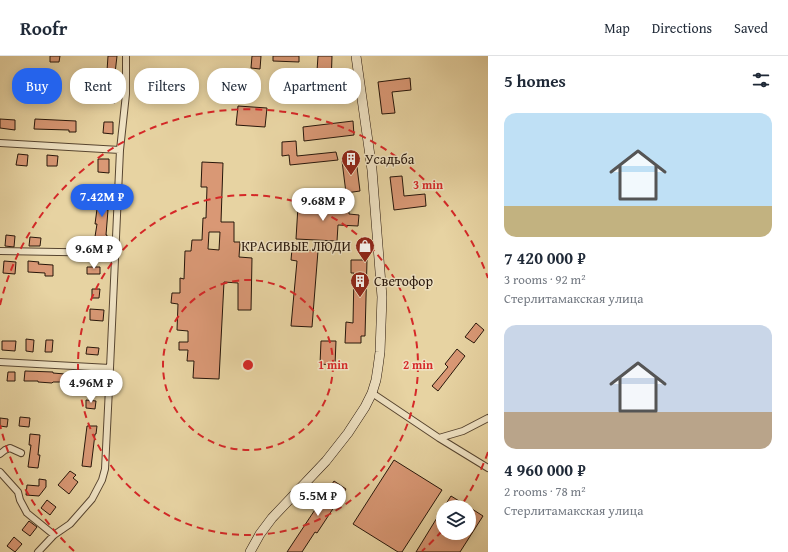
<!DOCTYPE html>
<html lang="en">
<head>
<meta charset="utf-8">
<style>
	body { margin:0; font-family:"Gentium Book Plus",serif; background:#f6f6f7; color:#1f2937; height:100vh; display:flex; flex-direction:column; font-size:15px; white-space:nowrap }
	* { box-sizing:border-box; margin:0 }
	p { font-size:13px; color:#747a83 }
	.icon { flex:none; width:22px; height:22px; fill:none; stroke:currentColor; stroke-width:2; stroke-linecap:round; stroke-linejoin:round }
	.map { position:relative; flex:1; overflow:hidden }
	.sheet { display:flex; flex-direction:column; background:#fff; width:300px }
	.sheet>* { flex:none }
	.hud { position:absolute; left:12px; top:12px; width:380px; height:36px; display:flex; gap:8px }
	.controls { position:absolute; left:436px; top:444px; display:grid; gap:8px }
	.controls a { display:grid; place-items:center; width:40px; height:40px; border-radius:50%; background:#fff; box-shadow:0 2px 10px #0003; font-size:20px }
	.price { position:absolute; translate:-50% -34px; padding:0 9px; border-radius:14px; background:#fff; color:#222; font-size:13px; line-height:26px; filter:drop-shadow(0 1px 2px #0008) }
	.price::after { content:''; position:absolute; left:50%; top:24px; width:12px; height:9px; margin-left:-6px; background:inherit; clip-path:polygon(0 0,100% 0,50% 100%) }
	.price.on { background:#2563eb; color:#fff }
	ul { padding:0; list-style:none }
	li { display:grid; align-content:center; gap:8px; height:212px; padding:0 16px }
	li span { display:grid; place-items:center; height:124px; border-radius:12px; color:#555 }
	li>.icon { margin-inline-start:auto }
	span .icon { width:72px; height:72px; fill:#fffc; stroke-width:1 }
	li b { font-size:17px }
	h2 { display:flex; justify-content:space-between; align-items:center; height:48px; padding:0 16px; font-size:17px }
	.tag { padding:0 14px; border-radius:16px; background:#fff; box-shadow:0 2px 10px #0003; font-size:14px; line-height:36px }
	.tag.on { background:#2563eb; color:#fff }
	header { display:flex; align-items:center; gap:24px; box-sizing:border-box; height:56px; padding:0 20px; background:#fff; border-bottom:1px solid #e0e1e3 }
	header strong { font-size:19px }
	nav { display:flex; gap:22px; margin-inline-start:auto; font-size:14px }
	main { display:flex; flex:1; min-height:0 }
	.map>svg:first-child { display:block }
	.building { fill:#d99875; stroke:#27160a; fill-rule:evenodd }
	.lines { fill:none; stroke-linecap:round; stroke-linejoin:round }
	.street-casing { stroke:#574530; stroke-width:8 }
	.secondary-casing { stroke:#27160a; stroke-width:10 }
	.street { stroke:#efe2c3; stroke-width:6 }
	.secondary { stroke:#efe2c3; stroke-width:9 }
	.ring { fill:none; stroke:#d62828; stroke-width:2; stroke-dasharray:7 5 }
	.labels { text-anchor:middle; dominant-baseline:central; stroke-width:3; stroke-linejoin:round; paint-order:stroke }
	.poi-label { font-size:14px; fill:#27160a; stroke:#efe2c3; text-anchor:start }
	.centre { fill:#d62828; stroke:#efe2c3; stroke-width:2 }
	.ring-label { font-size:12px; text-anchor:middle; font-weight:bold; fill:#d62828; stroke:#efe2c3; stroke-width:3; stroke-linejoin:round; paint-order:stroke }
</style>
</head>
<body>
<header>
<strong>Roofr</strong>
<nav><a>Map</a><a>Directions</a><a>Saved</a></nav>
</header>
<main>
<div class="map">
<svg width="488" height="496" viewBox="0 0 488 496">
	<rect width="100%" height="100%" fill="#e7d3a2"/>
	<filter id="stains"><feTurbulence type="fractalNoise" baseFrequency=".005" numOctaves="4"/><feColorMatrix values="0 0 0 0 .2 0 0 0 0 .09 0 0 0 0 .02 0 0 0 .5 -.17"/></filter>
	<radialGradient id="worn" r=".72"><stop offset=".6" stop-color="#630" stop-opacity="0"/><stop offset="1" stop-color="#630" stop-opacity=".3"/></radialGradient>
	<path class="building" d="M 50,0 L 60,0 L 59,6 L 50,6 Z
		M 108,0 L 117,0 L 114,26 L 103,25 L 104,14 L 107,15 Z
		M 252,0 L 261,0 L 260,13 L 251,12 Z
		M 273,0 L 299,0 L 299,6 L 273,5 Z
		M 318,0 L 332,0 L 331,30 L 316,30 Z
		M 410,22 L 411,34 L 392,36 L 395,57 L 382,58 L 378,26 Z
		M 276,26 L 302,27 L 301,43 L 275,42 Z
		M 98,35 L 116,37 L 115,47 L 97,45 Z
		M 238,50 L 267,52 L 265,71 L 236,69 Z
		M 0,63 L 15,64 L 15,74 L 0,72 Z
		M 35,63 L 76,65 L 76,76 L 69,76 L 69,74 L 34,73 Z
		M 353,65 L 354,79 L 304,85 L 303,71 Z
		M 104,66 L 113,66 L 113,78 L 103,77 Z
		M 296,85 L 297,100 L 336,96 L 338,104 L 290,109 L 289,99 L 282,100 L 282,86 Z
		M 18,98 L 28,99 L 27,110 L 16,109 Z
		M 47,99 L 58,100 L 57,110 L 47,110 Z
		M 98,103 L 109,103 L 109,117 L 98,116 Z
		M 356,103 L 360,135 L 346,137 L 342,105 Z
		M 202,106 L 223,107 L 221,166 L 234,166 L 234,186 L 240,186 L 239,201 L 252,202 L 251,254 L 238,254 L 238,227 L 224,226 L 219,323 L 193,322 L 194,305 L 187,305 L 188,294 L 179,294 L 179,286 L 188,286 L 188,275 L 177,274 L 178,248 L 171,247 L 172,237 L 180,237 L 180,222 L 184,223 L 185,195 L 191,195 L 192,184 L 202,184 L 203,162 L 206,162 L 207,131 L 201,131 ZM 209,176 L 220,176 L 219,194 L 208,193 Z
		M 402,120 L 404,140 L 425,138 L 426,150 L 394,154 L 390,121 Z
		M 97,135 L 107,135 L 107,154 L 108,154 L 106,179 L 107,179 L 106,188 L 94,187 L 97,168 L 95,168 L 97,153 Z
		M 335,148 L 349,148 L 349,158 L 359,159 L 358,170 L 338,169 L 337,185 L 296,183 L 298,150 L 335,152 Z
		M 6,179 L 15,180 L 14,191 L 5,190 Z
		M 30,181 L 41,182 L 40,190 L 29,190 Z
		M 292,193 L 318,195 L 312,271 L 291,270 L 297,205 L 291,204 Z
		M 351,204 L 367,204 L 365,280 L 361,280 L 361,287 L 345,287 L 346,266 L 353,267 L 354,217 L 351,217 Z
		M 4,205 L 16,206 L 15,218 L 3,217 Z
		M 28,205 L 39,206 L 38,208 L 53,209 L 53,220 L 45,220 L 45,217 L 28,216 Z
		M 87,211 L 100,211 L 100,218 L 87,218 Z
		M 92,233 L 100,233 L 99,242 L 92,242 Z
		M 90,253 L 104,254 L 103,265 L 90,264 Z
		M 476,267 L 484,274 L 474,287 L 465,281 Z
		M 26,283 L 34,284 L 33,296 L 26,295 Z
		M 46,284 L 53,284 L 52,296 L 45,296 Z
		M 2,285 L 16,285 L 15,295 L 2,294 Z
		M 321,285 L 336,285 L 335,309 L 320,308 Z
		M 87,291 L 99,292 L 98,299 L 86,298 Z
		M 457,293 L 465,300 L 438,335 L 432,330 L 448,311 L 445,308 Z
		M 25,315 L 53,316 L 53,317 L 65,318 L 65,326 L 53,326 L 52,327 L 38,326 L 38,325 L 24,325 Z
		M 8,316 L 15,316 L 15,325 L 7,325 Z
		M 87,317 L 99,318 L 98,333 L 86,332 Z
		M 86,344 L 96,345 L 95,353 L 86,352 Z
		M 20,361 L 30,362 L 29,371 L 19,370 Z
		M 0,362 L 8,363 L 7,371 L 0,370 Z
		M 87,370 L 97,370 L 96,378 L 95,378 L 91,411 L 82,410 Z
		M 30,378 L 40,379 L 38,399 L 40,399 L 38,412 L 28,411 L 31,389 L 29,389 Z
		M 394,404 L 442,434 L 402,496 L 398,496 L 353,468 Z
		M 70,415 L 76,419 L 73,422 L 78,426 L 69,438 L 58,429 Z
		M 39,423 L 46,424 L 46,431 L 39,440 L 26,439 L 27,429 L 39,430 Z
		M 334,425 L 346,433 L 317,477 L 315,476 L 302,496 L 287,496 Z
		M 451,440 L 469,451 L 444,451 Z
		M 47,444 L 56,451 L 50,459 L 41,452 Z
		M 469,451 L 483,460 L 460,496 L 416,496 L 443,452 L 443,477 L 469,477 Z
		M 29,465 L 37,471 L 30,480 L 22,474 Z
		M 14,481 L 22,488 L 15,496 L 7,490 Z"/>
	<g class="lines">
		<g class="street-casing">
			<path id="street" d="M 0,87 L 120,94
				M 0,195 L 116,197
				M 0,306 L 110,312
				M 372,337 L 439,382 L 463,375 L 488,362
				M 439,382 L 488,412
				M 0,398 L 5,394 L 10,392 L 21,397
				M 0,416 L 18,436 L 20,444 L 27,457 L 54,479
				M 38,496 L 54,479 L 70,468 L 92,443 L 102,424 L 105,413 L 110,312 L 120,94 L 126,38 L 126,0"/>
		</g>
		<g class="secondary-casing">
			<path id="secondary" d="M 250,496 L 260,478 L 272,462 L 326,405 L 348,377 L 365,351 L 372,337 L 376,324 L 378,311 L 380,296 L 382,241 L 372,114 L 356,0"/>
		</g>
		<use href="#street" class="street"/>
		<use href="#secondary" class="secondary"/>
	</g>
	<g class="ring">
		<circle cx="248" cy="309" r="85"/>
		<circle cx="248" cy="309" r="170"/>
		<path d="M488 396A255 255 0 0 1 461 450M442 475A255 255 0 0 1 422 495M74 495A255 255 0 0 1 0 369M0 249A255 255 0 0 1 488 222"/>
	</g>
	<defs>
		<g id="building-pin" transform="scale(1)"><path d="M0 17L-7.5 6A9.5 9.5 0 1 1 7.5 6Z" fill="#8f2418" stroke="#efe2c3"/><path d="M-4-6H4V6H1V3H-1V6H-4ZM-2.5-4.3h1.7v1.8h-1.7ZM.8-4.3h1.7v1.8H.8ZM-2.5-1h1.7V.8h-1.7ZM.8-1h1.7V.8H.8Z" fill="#fff"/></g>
		<g id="shop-pin" transform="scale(1)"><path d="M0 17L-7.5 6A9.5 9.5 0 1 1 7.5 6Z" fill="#8f2418" stroke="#efe2c3"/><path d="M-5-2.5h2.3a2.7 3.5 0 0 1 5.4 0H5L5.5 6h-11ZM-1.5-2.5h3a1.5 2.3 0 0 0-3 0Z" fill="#fff"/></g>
	</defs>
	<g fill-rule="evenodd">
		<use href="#building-pin" x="351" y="103"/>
		<use href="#shop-pin" x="365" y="190"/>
		<use href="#building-pin" x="360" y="225"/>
	</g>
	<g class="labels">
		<g class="poi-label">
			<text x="365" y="103">Усадьба</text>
			<text x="351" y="190" text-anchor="end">КРАСИВЫЕ ЛЮДИ</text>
			<text x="374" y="225">Светофор</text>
		</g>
	</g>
	<circle cx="248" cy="309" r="6" class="centre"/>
	<g class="ring-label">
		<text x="428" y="133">3 min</text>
		<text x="333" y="313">1 min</text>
		<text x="418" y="313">2 min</text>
	</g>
	<rect width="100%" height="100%" filter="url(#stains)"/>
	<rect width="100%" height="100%" fill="url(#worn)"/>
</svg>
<div class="controls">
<a><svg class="icon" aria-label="layers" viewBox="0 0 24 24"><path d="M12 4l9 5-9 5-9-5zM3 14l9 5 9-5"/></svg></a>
</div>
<b class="price on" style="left:102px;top:162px">7.42M ₽</b>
<b class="price" style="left:323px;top:166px">9.68M ₽</b>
<b class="price" style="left:94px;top:214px">9.6M ₽</b>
<b class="price" style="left:91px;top:348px">4.96M ₽</b>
<b class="price" style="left:318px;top:461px">5.5M ₽</b>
<div class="hud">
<a class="tag on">Buy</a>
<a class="tag">Rent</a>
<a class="tag">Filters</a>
<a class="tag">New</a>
<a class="tag">Apartment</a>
</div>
</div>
<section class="sheet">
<h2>5 homes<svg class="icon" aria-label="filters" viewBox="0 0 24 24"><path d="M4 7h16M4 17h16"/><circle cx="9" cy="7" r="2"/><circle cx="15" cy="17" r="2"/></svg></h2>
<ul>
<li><span style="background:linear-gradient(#bfe0f5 75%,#c2b280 0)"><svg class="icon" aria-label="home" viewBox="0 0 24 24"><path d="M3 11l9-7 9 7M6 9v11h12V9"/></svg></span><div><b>7 420 000 ₽</b><p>3 rooms · 92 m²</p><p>Стерлитамакская улица</p></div></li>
<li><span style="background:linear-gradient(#c9d6e8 70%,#b9a48a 0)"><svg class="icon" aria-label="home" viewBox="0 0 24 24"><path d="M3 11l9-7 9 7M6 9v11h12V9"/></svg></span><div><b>4 960 000 ₽</b><p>2 rooms · 78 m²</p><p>Стерлитамакская улица</p></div></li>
</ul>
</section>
</main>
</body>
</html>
